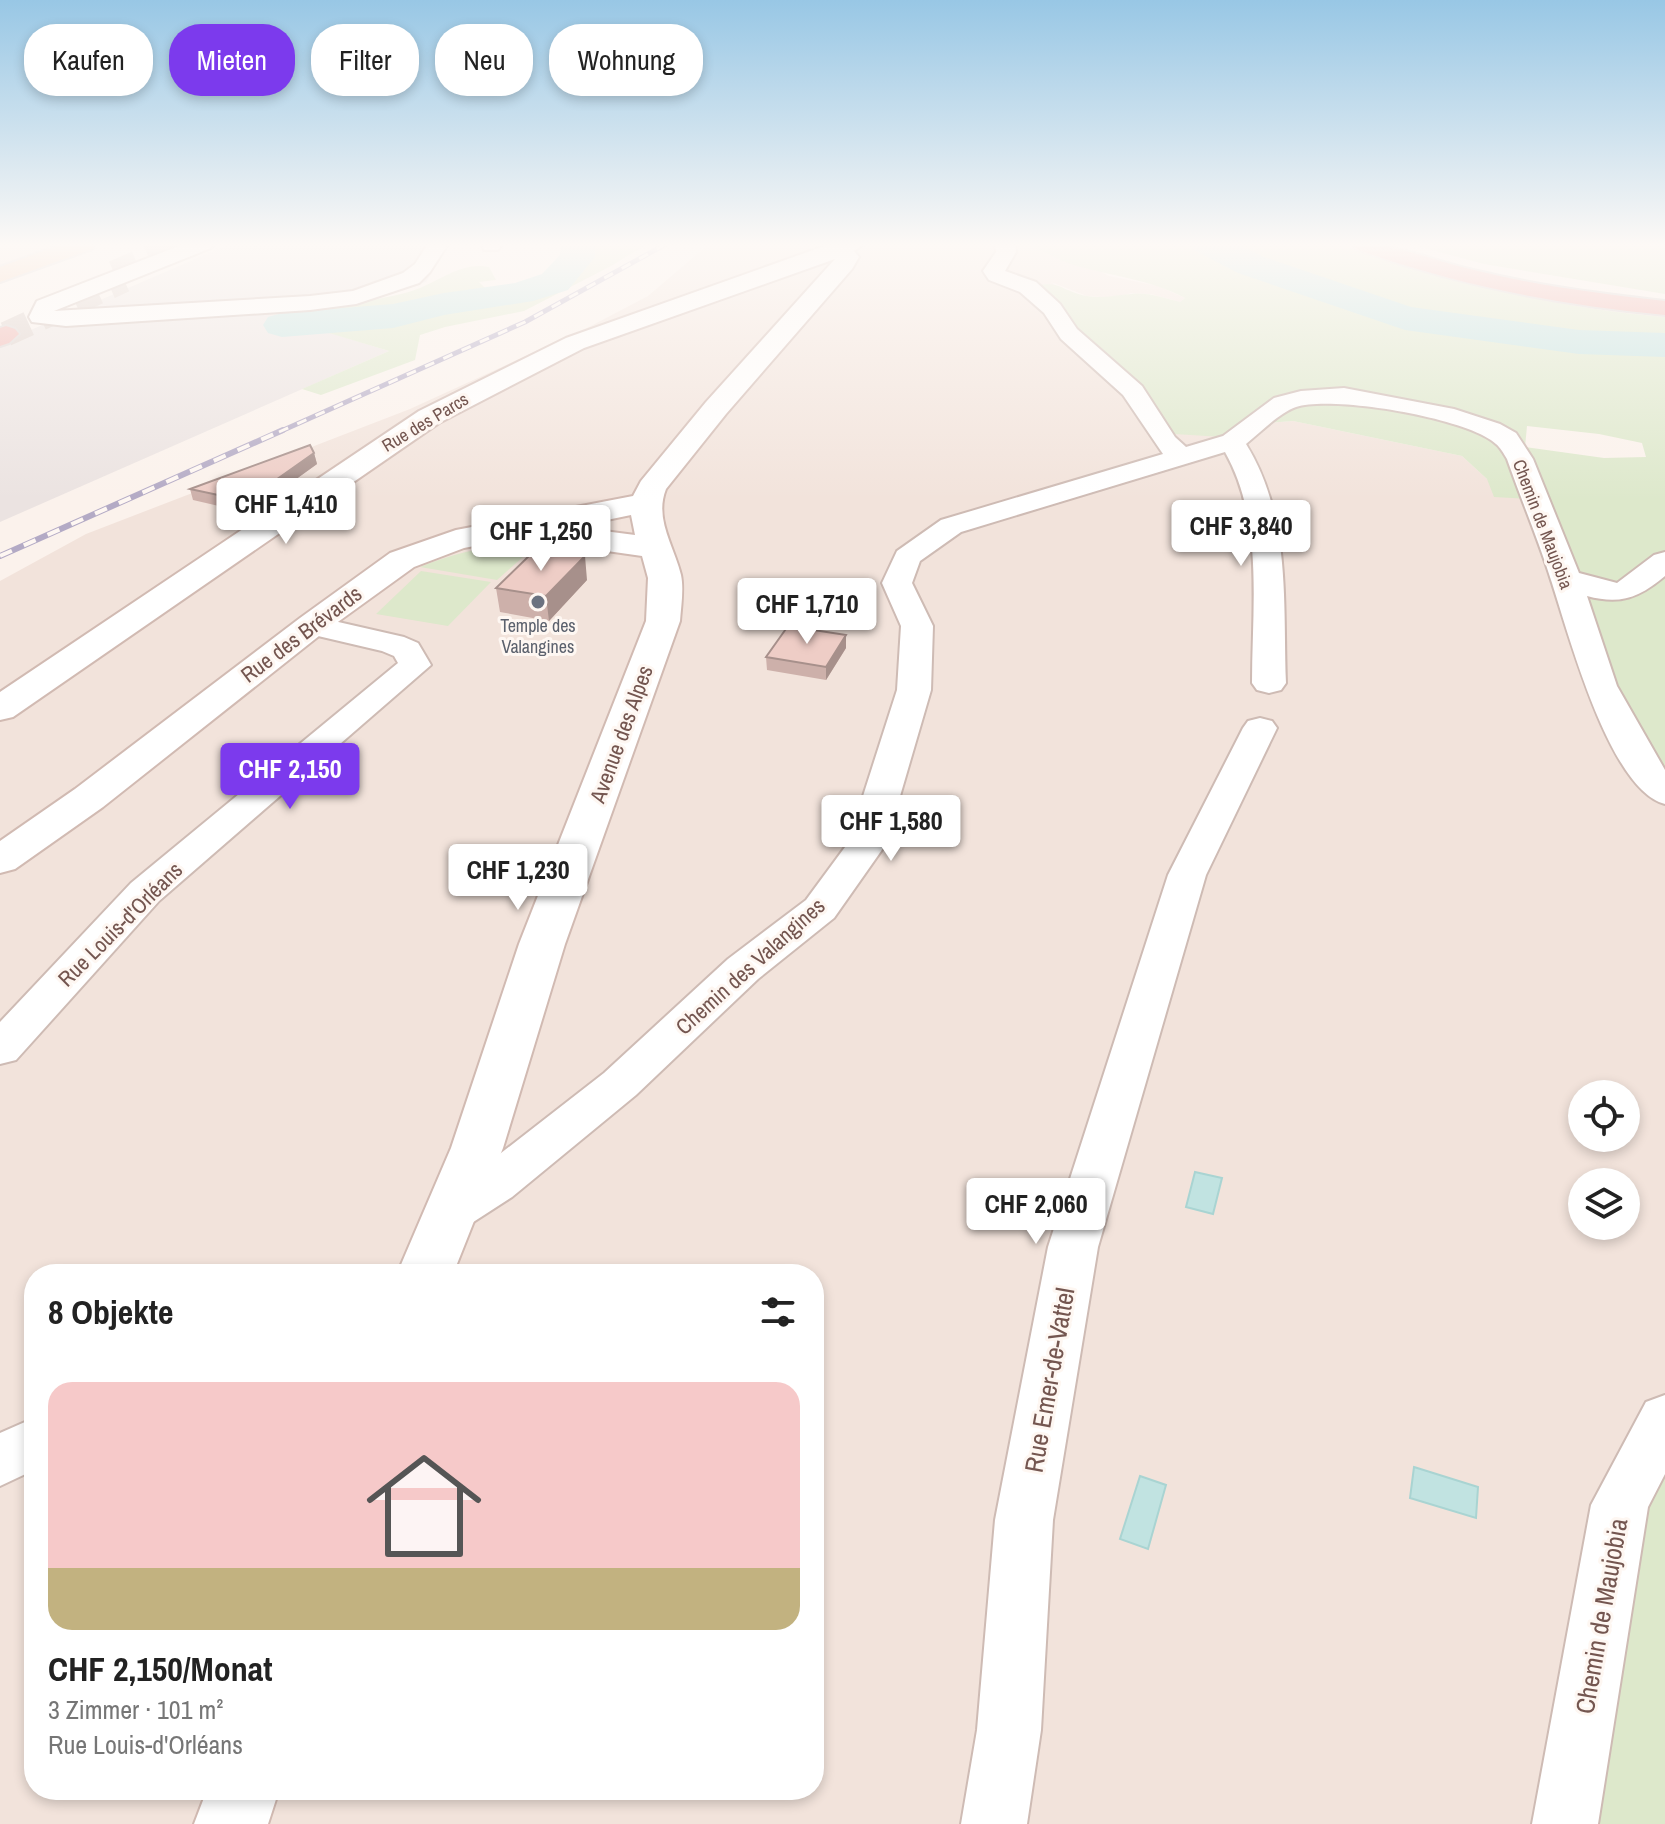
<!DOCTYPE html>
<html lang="de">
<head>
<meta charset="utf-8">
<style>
	body { margin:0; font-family:"Archivo Narrow",sans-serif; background:#f6f6f6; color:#222; height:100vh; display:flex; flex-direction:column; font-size:30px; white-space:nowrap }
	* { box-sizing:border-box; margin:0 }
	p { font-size:26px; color:#767676 }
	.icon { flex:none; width:44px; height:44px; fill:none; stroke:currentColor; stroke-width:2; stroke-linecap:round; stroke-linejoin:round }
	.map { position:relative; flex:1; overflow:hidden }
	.drawer { position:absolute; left:24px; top:1264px; width:800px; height:536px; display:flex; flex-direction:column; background:#fff; border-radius:32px; box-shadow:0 4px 12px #0003 }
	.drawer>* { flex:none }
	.guide { position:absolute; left:24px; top:24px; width:800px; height:72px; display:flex; gap:16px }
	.fabs { position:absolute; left:1568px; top:1080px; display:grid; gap:16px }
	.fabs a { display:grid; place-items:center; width:72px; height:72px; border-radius:50%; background:#fff; box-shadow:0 4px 12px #0003; font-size:40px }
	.price { position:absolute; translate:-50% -68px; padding:0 18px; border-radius:8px; background:#fff; color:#222; font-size:26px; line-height:52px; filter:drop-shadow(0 2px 4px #0008) }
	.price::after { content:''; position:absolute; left:50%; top:48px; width:24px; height:18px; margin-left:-12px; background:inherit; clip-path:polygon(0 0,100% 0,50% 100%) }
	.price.active { background:#7c3aed; color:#fff }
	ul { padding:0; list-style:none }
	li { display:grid; align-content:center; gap:16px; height:424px; padding:0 24px }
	li span { display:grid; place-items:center; height:248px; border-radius:24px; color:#555 }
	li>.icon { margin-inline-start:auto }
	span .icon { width:144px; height:144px; fill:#fffc; stroke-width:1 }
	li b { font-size:34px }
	h2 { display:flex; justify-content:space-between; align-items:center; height:96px; padding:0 24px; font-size:34px }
	.tag { padding:0 28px; border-radius:32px; background:#fff; box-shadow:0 4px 12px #0003; font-size:28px; line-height:72px }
	.tag.active { background:#7c3aed; color:#fff }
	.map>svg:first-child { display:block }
	.residential { fill:#f2e3db; fill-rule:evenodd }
	.industrial { fill:#ebe3e1 }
	.green { fill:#dde8cb; fill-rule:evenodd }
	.water { fill:#c1e3e1; stroke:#a9d4d2; stroke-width:2 }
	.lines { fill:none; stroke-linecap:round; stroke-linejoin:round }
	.river { fill:#c1e3e1; fill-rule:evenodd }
	.highway-tunnel { stroke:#d9cbc5; stroke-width:25; stroke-dasharray:25 13; stroke-linecap:butt }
	.street-casing { stroke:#cebbb4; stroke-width:4 }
	.secondary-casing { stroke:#d1bab2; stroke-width:4 }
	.primary-casing { stroke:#d8d0ce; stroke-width:4 }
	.highway-casing { stroke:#d8d0ce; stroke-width:4 }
	.street { fill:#fff; fill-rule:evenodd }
	.secondary { fill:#fff; fill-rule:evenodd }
	.primary { fill:#f2c9ab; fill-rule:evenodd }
	.highway { fill:#eeada9; fill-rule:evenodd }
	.rail-far1-casing { stroke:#b3aac5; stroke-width:5 }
	.rail-casing { stroke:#b3aac5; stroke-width:6 }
	.rail-far1 { stroke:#fef7f2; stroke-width:3; stroke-dasharray:10; stroke-linecap:butt }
	.rail { stroke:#fef7f2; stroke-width:4; stroke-dasharray:13; stroke-linecap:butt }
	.wall { fill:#cdb0aa }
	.shaded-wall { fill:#a7908b }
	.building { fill:#eecdc6; stroke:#a7908b; stroke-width:2 }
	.worship-dot { fill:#6b7280; stroke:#fef7f2; stroke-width:3 }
	.labels { text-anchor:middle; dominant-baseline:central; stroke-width:6; stroke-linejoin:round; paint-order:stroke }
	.far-street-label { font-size:18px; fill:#745650; stroke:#fef7f2 }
	.far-worship-label { font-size:18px; fill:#5b616d; stroke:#fef7f2 }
	.street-label { font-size:22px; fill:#745650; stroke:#fef7f2 }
	.near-street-label { font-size:26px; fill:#745650; stroke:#fef7f2 }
</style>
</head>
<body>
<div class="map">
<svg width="1665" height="1824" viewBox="0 0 1665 1824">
	<rect width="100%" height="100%" fill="#fbf2ec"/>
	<path class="residential" d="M 0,244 L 84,244 L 0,275 Z
		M 709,244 L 1025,244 L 1042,250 L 1078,266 L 1094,268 L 1109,276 L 1158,286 L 1185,298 L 1180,302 L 1151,294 L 1131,293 L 1116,298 L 1087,296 L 1051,282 L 1243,425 L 1293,421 L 1462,456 L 1487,479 L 1546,499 L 1665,773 L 1665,1460 L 1593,1824 L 0,1824 L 0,581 L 86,534 L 410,409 L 589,327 L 648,296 ZM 1582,1094 L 1626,1094 L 1626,1138 L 1582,1138 ZM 1582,1182 L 1626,1182 L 1626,1226 L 1582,1226 ZM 34,1274 L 814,1274 L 814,1790 L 34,1790 Z"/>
	<path class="industrial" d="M 230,244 L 449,244 L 426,282 L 294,322 L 389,351 L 0,522 L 0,347 L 33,329 Z"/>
	<path class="green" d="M 570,244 L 647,244 L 611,266 L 524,311 L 445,327 L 420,335 L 415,360 L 321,395 L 302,389 L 389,351 L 282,319 C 325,300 376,305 420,288 C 444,278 463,262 489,267 L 496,280 L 479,282 L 487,290 C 518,286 543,281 568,261 Z
		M 1025,244 L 1343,244 C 1375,259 1408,267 1442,276 C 1515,296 1589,311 1665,317 L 1665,773 L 1633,737 L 1546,500 L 1494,497 L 1487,479 L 1462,456 L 1293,421 L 1243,425 L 1223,437 L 1174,434 L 1133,381 L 1028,287 C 1063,279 1057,290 1087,296 C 1103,299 1116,295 1131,294 C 1148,292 1164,298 1180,302 L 1185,298 C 1151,280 1112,276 1077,266 C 1059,261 1043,250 1025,244 ZM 1527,426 L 1599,434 L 1642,443 L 1646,457 L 1604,458 L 1525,447 Z
		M 1665,244 L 1665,294 L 1484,264 L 1413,245 Z
		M 540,542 L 497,580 L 420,567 C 460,551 497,544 540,542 Z
		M 421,571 L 491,582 L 448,626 L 376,614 Z
		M 1665,1460 L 1665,1824 L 1593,1824 L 1617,1606 Z"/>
	<path class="water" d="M 1195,1172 L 1222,1178 L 1213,1214 L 1186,1207 Z
		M 1414,1467 L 1478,1487 L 1476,1518 L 1410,1498 Z
		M 1140,1476 L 1166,1485 L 1148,1549 L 1120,1539 Z"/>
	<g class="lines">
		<path class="river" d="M 561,244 L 595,244 L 595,257 L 568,290 L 533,301 L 444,315 L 393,328 L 282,337 L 268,333 L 263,325 L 268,317 L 282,313 L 393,304 L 444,293 L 515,283 L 542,274 L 560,255 Z
			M 1191,244 L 1237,244 L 1264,257 L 1411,307 L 1579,330 L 1665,333 L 1665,357 L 1579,354 L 1405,330 L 1238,273 L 1196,251 Z"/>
		<path class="highway-tunnel" d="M 114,273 L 181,244
			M 6,334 L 124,280"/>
		<g class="street-casing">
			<path id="street" d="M 184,244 L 214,244 L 211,248 L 54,311 L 310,296 L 353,291 L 403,273 L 415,264 L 428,244 L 448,244 L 430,272 L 419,283 L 356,304 L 310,310 L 66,326 L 32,322 L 29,317 L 37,301 Z
				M 482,244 L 502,244 L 498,250 L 484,250 Z
				M 995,244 L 1015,244 L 1016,252 L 1005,271 L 1036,282 L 1060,304 L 1077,329 L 1142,386 L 1175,437 L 1186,447 L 1223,436 L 1274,398 L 1301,391 L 1344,388 L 1454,409 L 1500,424 L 1516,433 L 1533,459 L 1579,573 L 1617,583 L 1654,555 L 1665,552 L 1665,576 C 1639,598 1620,605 1587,596 L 1617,686 L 1665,770 L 1665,804 C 1609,790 1568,631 1551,580 C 1538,539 1521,499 1507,459 C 1504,454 1500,447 1496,444 C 1469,418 1332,395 1296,407 C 1279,413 1261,432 1246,444 C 1291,517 1283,600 1286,683 L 1281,690 L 1269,693 L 1257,690 L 1252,683 C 1252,607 1264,521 1225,452 L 961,532 L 920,561 L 912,583 L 933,626 L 931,690 L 886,844 L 834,918 L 758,979 L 636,1095 L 512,1197 L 464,1228 L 447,1234 L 430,1228 L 423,1215 L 430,1202 L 478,1171 L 604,1073 L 728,959 L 806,900 L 848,843 L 897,690 L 901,626 L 882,583 L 897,551 L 941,520 L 1163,454 L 1123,395 L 1061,339 L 1044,313 L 1020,292 L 989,280 L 983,271 L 996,252 Z
				M 312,616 L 404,637 L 418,643 L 431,665 L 159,901 L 16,1060 L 0,1064 L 0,1022 L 131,883 L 398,663 L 394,656 L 382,651 L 301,632 L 296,625 L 301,618 Z
				M 1260,718 L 1272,721 L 1277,728 L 1206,875 L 1098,1247 L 1053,1520 L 1041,1730 L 1027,1824 L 961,1824 L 977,1730 L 995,1520 L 1048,1247 L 1168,875 L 1243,728 L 1248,721 Z
				M 1665,1395 L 1665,1474 L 1648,1507 L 1598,1824 L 1532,1824 L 1591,1505 L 1646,1402 Z
				M 34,1418 L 34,1470 L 0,1486 L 0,1433 Z"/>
		</g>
		<g class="secondary-casing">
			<path id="secondary" d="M 830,244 L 864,244 L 854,251 L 859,257 L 852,269 L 726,414 L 666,489 C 654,519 674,546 681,575 C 684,589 681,607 680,621 L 565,944 L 503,1148 L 453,1274 L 397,1274 L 451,1148 L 519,944 L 646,621 L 648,578 L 642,556 L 551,543 L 540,540 L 536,534 L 464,548 L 414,567 L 324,632 L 103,807 L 15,869 L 0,873 L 0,841 L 75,789 L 300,618 L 390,553 L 456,530 L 633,496 L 641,481 L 706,402 L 835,259 L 584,348 L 439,423 L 13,717 L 0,720 L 0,692 L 419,411 L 566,338 ZM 631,515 L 635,535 L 573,527 Z
				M 207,1790 L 279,1790 L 268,1824 L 194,1824 Z"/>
		</g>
		<g class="primary-casing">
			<path id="primary" d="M 62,244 L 95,244 L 92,249 L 0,282 L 0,267 Z"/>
		</g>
		<g class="highway-casing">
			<path id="highway" d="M 1353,244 C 1399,244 1433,261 1478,271 C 1539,286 1602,294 1665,301 L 1665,315 C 1559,305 1456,285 1356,249 Z
				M 6,326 L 15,329 L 19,334 L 9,343 L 0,346 L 0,328 Z"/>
		</g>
		<use href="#street" class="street"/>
		<use href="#secondary" class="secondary"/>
		<use href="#primary" class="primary"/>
		<use href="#highway" class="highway"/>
		<g class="rail-far1-casing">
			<path id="rail-far1" d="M 279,432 L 525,322 L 666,244"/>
		</g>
		<g class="rail-casing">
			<path id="rail" d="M 0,556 L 283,430"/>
		</g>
		<use href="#rail-far1" class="rail-far1"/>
		<use href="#rail" class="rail"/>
	</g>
	<path class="wall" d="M 314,453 L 317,464 L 249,513 L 193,500 L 190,489 Z
		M 587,580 L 549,621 L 500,612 L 496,588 Z
		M 846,648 L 826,680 L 767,670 L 766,657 Z"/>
	<path class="shaded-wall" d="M 314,453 L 317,464 L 249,513 L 246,501 Z
		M 585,556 L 587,580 L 549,621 L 546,596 Z
		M 846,635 L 846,648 L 826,680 L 826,667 Z"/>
	<path class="building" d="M 310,445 L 314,453 L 246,501 L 190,489 Z
		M 550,551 L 585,556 L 546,596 L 496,588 L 533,552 L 546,554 Z
		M 788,626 L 846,635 L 826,667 L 766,657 Z"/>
	<linearGradient id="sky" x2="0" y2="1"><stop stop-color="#98c7e5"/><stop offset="0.49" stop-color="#fdf9f6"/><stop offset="1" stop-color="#fdf9f6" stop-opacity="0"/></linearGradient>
	<rect width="1665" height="500" fill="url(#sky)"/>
	<circle class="worship-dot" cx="538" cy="602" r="8"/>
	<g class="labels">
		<g class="far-street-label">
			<text transform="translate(425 422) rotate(-31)">Rue des Parcs</text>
			<text transform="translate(1543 524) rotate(69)">Chemin de Maujobia</text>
		</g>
		<g class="far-worship-label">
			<text x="538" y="625">Temple des<tspan x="538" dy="21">Valangines</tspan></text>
		</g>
		<g class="street-label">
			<text transform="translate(301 634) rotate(-37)">Rue des Brévards</text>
			<text transform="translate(621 734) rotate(-70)">Avenue des Alpes</text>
			<text transform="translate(120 924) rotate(-45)">Rue Louis-d'Orléans</text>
			<text transform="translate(750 966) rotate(-42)">Chemin des Valangines</text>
		</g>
		<g class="near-street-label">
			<text transform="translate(1049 1380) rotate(-80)">Rue Emer-de-Vattel</text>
			<text transform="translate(1601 1616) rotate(-80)">Chemin de Maujobia</text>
		</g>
	</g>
</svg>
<div class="fabs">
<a><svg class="icon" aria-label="locate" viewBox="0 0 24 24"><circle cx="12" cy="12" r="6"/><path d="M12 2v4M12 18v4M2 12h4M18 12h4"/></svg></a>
<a><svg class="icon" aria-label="layers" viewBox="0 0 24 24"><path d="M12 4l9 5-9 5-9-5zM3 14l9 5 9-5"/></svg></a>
</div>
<b class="price" style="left:286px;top:546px">CHF 1,410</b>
<b class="price" style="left:1241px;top:568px">CHF 3,840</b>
<b class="price" style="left:541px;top:573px">CHF 1,250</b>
<b class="price" style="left:807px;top:646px">CHF 1,710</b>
<b class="price active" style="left:290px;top:811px">CHF 2,150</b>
<b class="price" style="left:891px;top:863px">CHF 1,580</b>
<b class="price" style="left:518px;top:912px">CHF 1,230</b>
<b class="price" style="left:1036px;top:1246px">CHF 2,060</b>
<div class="guide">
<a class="tag">Kaufen</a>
<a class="tag active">Mieten</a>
<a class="tag">Filter</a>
<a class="tag">Neu</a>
<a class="tag">Wohnung</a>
</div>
<section class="drawer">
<h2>8 Objekte<svg class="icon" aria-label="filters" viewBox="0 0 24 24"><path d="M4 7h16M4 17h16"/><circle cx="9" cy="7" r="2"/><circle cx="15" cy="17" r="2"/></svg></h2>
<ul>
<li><span style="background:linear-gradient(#f6c9c9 75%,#c2b280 0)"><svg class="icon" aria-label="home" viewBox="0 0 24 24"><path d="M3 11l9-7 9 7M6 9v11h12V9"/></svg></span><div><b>CHF 2,150/Monat</b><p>3 Zimmer · 101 m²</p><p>Rue Louis-d'Orléans</p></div></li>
</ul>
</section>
</div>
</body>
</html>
